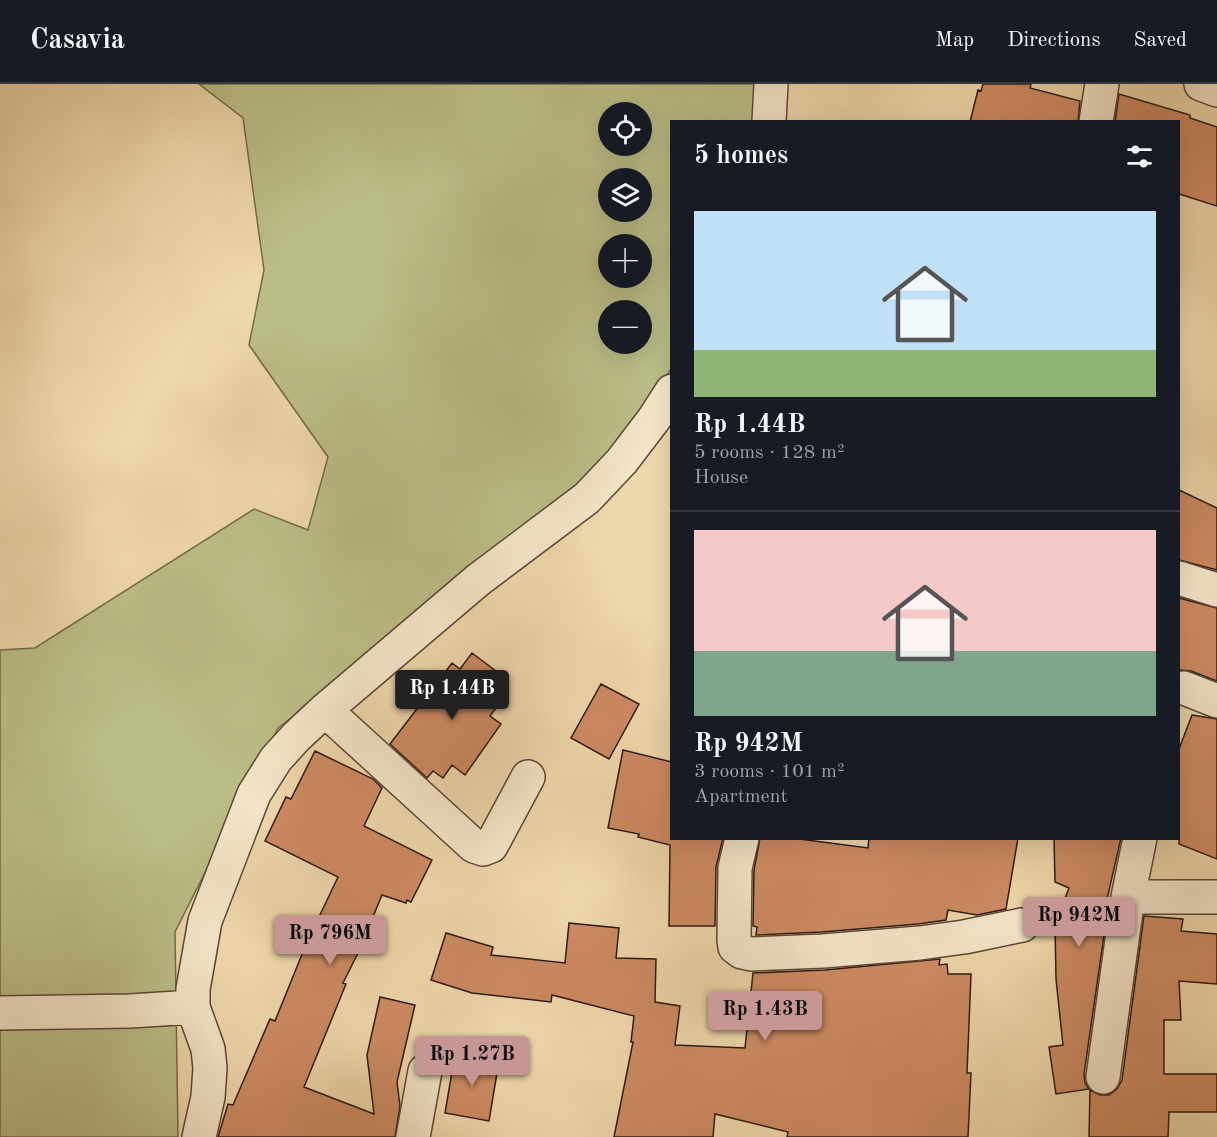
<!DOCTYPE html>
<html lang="en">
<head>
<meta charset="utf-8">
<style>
	body { margin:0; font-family:"Old Standard TT",serif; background:#20242c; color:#f1f3f6; height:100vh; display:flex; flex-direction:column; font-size:22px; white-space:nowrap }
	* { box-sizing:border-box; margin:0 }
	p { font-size:20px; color:#9ea1a6 }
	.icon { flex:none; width:33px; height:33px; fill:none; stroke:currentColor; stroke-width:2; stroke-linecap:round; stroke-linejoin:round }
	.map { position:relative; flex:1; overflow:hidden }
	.sheet { position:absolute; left:670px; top:36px; width:510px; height:720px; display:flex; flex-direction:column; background:#171b24; border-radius:0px; box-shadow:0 6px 24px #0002 }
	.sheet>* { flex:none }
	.controls { position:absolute; left:598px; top:18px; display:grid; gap:12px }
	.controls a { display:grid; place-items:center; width:54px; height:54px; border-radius:50%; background:#171b24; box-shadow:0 6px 24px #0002; font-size:30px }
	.price { position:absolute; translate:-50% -51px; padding:0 14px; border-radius:6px; background:#c59692; color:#111; font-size:20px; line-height:39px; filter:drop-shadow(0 2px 3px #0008) }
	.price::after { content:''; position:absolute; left:50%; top:36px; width:18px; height:14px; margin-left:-9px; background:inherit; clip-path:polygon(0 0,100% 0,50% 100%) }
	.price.selected { background:#222; color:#fff }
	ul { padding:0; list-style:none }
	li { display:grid; align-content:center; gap:12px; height:318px; padding:0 24px }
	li+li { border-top:2px solid #363941 }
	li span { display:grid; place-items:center; height:186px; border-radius:0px; color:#555 }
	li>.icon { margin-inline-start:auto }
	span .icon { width:108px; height:108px; fill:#fffc; stroke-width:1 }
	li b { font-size:26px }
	h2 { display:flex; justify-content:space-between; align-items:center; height:72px; padding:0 24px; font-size:26px }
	header { display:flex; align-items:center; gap:36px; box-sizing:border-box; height:84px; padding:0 30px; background:#171b24; border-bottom:2px solid #363941 }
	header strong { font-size:28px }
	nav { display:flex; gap:33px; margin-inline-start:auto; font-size:21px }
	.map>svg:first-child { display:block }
	.green { fill:#bbbd86; stroke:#726b4c; stroke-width:1.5; fill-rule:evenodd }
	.building { fill:#cd8a62; stroke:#2a1912; stroke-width:1.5 }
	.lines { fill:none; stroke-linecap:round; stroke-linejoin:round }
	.minor-casing { stroke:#5b4838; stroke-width:36 }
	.minor { stroke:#f4e5c8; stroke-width:33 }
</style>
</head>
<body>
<header>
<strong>Casavia</strong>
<nav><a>Map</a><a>Directions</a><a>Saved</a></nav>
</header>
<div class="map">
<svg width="1217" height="1053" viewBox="0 0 1217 1053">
	<rect width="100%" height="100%" fill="#eed7aa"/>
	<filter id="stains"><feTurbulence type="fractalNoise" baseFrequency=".00333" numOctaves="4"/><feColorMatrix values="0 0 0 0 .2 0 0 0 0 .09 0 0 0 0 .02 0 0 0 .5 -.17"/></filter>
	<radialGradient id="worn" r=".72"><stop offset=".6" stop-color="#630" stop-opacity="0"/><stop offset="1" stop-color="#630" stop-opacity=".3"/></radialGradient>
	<path class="green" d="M 199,0 L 760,0 L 759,37 L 672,38 L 672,283 L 617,375 L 375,571 L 278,644 L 175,848 L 178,1053 L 0,1053 L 0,566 L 35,564 L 254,425 L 308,446 L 328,373 L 249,261 L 264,186 L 243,34 ZM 609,28 L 642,28 L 642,62 L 609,62 ZM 609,94 L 642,94 L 642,128 L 609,128 ZM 609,160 L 642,160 L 642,194 L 609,194 ZM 609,226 L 642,226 L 642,260 L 609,260 Z"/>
	<path class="building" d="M 983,0 L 1031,0 L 1030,4 L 1080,17 L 1078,38 L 970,38 L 978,6 L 981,7 Z
		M 1119,10 L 1190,31 L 1190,34 L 1217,43 L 1217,122 L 1179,110 L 1179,38 L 1115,38 Z
		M 1179,406 L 1217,424 L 1217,486 L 1179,476 Z
		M 1179,514 L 1217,524 L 1217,597 L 1191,587 L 1179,586 Z
		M 472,569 L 497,588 L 485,603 L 502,616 L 490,632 L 501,640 L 465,691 L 452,681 L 443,694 L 433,687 L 427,694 L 390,660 L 452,579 L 460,585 Z
		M 601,600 L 639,620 L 609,675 L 571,654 Z
		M 1192,631 L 1217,635 L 1217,775 L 1179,760 L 1179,665 Z
		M 623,666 L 672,678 L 672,754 L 723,754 L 716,783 L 715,842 L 669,842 L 670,761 L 638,753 L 639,750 L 608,744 Z
		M 315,667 L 373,695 L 382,704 L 364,742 L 432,776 L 411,818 L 407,816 L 406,819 L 382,811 L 358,869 L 343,899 L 346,900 L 304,1003 L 374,1030 L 367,971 L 380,913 L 415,921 L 397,998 L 400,1022 L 395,1053 L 218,1053 L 228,1020 L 233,1021 L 270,935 L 275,937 L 307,858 L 338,793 L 265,757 L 286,713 L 291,715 Z
		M 760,754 L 792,754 L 868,764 L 869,754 L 1018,754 L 1006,825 L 977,831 L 948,826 L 946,836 L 918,840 L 822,848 L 756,851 L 757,843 L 753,842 L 754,786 Z
		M 1054,754 L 1121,754 L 1105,824 L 1108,824 L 1084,990 L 1085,999 L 1089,1005 L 1056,1010 L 1049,963 L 1063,961 L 1056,895 L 1055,840 L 1069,804 L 1055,798 Z
		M 1144,832 L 1183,835 L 1181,847 L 1217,850 L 1217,900 L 1179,897 L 1181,936 L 1164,936 L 1164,990 L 1217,990 L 1217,1028 L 1169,1028 L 1168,1053 L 1089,1053 L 1090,1006 L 1100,1011 L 1109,1011 L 1117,1005 L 1122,996 Z
		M 569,839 L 619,844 L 616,874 L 656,875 L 655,918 L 680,922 L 675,961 L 745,964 L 753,889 L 825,886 L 940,875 L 939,881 L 947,880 L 948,890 L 971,890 L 967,989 L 971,989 L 968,1053 L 787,1053 L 788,1048 L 715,1030 L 713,1053 L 614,1053 L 633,958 L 631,958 L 634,932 L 552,911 L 551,918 L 472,909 L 431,896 L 446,849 L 493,863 L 491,871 L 565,879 Z
		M 455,970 L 499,977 L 489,1037 L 445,1029 Z"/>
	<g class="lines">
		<g class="minor-casing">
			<path id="minor" d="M 1201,0 L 1217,6
				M 769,38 L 771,0
				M 1096,38 L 1102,0
				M 1179,494 L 1217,506
				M 1184,604 L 1217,617
				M 325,626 L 474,762 L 483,765 L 491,762 L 528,693
				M 742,754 L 735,784 L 734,856 L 735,863 L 742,868 L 751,870 L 823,867 L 920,859 L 964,853 L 1022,841
				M 1140,754 L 1128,813 L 1217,813
				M 0,929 L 130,927 L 193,923
				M 1103,993 L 1128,813
				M 199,1053 L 208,1013 L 210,984 L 208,965 L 193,923 L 193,905 L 205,837 L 254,710 L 276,675 L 296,653 L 325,626 L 478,496 L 587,414 L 622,377 L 654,335 L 672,307
				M 413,1053 L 425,987"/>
		</g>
		<use href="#minor" class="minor"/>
	</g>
	<rect width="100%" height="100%" filter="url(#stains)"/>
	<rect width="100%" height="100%" fill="url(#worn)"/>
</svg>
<div class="controls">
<a><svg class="icon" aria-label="locate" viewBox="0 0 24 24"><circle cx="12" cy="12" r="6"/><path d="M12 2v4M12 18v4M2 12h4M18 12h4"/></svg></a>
<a><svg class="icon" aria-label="layers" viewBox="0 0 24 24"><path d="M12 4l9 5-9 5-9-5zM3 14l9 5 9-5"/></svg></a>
<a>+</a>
<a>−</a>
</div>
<b class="price selected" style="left:452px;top:637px">Rp 1.44B</b>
<b class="price" style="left:1079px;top:864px">Rp 942M</b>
<b class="price" style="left:330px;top:882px">Rp 796M</b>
<b class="price" style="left:765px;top:958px">Rp 1.43B</b>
<b class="price" style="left:472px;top:1003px">Rp 1.27B</b>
<section class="sheet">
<h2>5 homes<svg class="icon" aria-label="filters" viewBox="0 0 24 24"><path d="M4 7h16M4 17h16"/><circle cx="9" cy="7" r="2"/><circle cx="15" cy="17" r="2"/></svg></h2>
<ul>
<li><span style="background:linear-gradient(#bfe0f5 75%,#8fb573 0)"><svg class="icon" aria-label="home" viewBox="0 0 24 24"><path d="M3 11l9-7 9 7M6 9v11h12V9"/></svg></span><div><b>Rp 1.44B</b><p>5 rooms · 128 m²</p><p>House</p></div></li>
<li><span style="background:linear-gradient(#f6c9c9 65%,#7fa58c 0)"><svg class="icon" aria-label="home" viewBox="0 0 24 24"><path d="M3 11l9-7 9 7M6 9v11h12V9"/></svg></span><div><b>Rp 942M</b><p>3 rooms · 101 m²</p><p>Apartment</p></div></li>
</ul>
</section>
</div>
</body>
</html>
